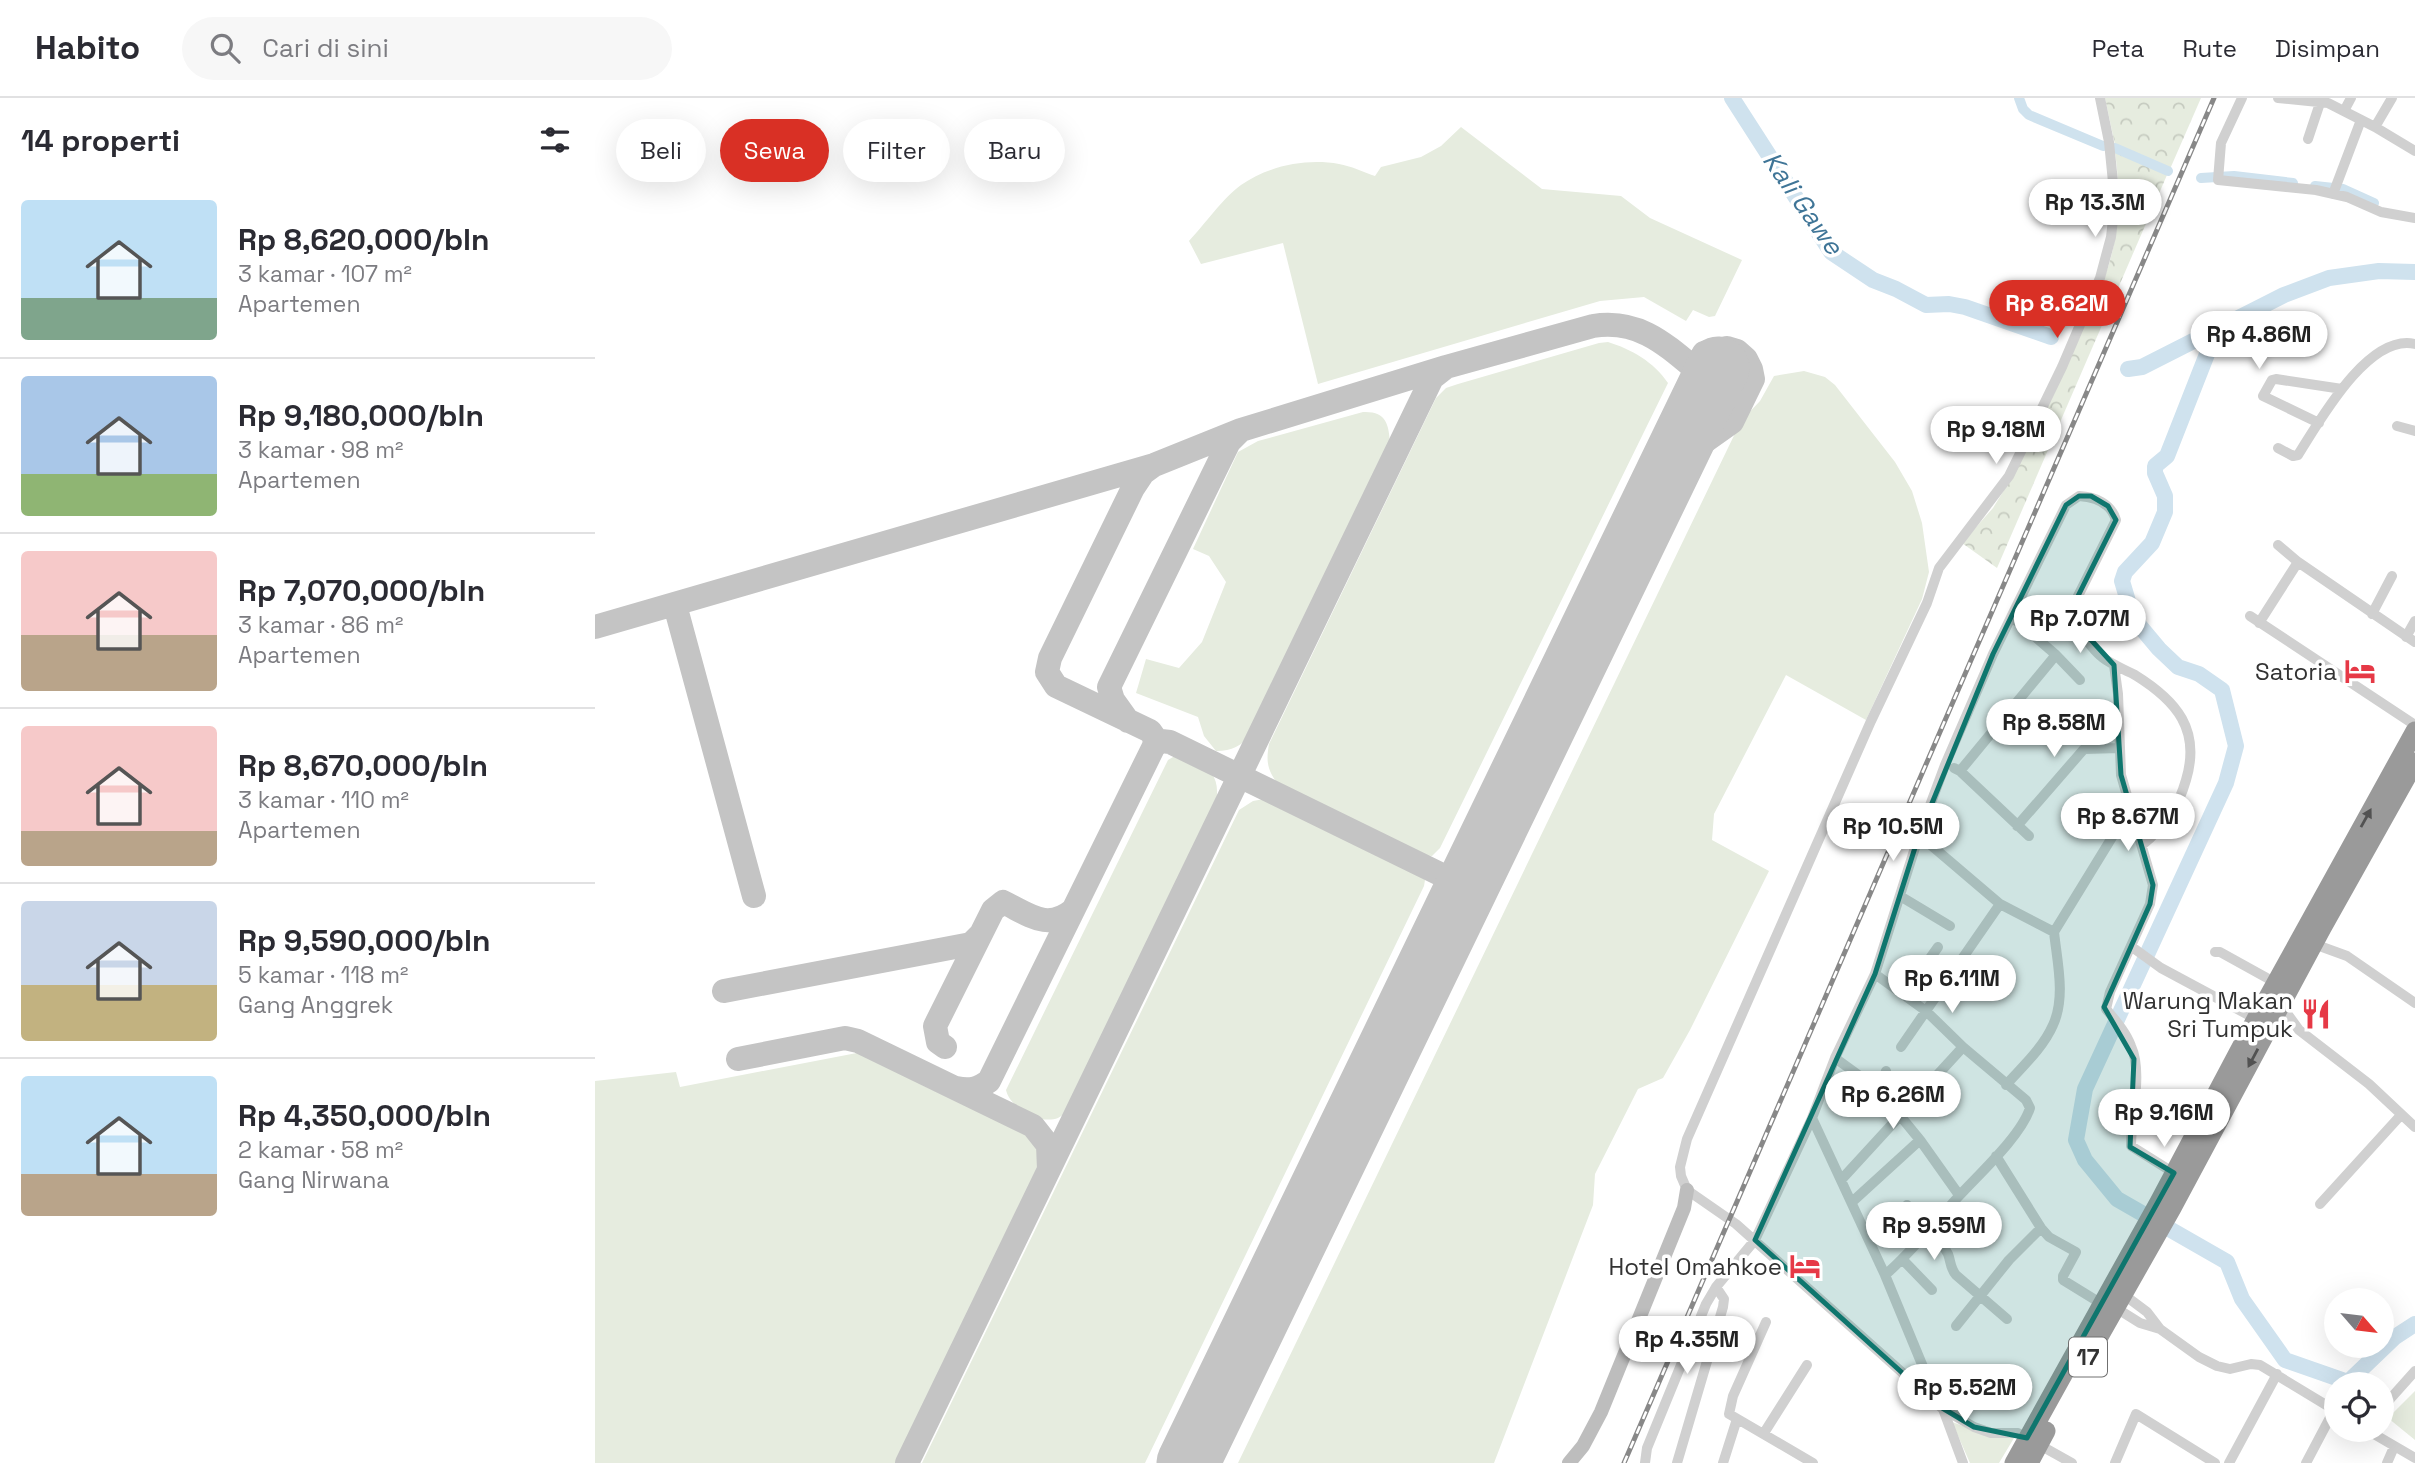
<!DOCTYPE html>
<html lang="id">
<head>
<meta charset="utf-8">
<style>
	body { margin:0; font-family:"Space Grotesk",sans-serif; background:#f7f7f7; color:#2b2b33; height:100vh; display:flex; flex-direction:column; font-size:26px; white-space:nowrap }
	* { box-sizing:border-box; margin:0 }
	p { font-size:23px; color:#7c7c81 }
	.icon { flex:none; width:38px; height:38px; fill:none; stroke:currentColor; stroke-width:2; stroke-linecap:round; stroke-linejoin:round }
	.map { position:relative; flex:1; overflow:hidden }
	.panel { display:flex; flex-direction:column; background:#fff; width:595px }
	.panel>* { flex:none }
	.hud { position:absolute; left:21px; top:21px; width:665px; height:63px; display:flex; gap:14px }
	.needle { width:46px; rotate:118deg }
	.fabs { position:absolute; left:1729px; top:1190px; display:grid; gap:14px }
	.fabs a { display:grid; place-items:center; width:70px; height:70px; border-radius:50%; background:#fff; box-shadow:0 7px 28px #0002; font-size:35px }
	.price { position:absolute; translate:-50% -60px; padding:0 16px; border-radius:24px; background:#fff; color:#222; font-size:23px; line-height:46px; filter:drop-shadow(0 2px 4px #0008) }
	.price::after { content:''; position:absolute; left:50%; top:42px; width:21px; height:16px; margin-left:-10px; background:inherit; clip-path:polygon(0 0,100% 0,50% 100%) }
	.price.current { background:#d93025; color:#fff }
	ul { padding:0; list-style:none }
	li { display:flex; align-items:center; gap:21px; height:175px; padding:0 21px }
	li+li { border-top:2px solid #e1e1e2 }
	li span { display:grid; place-items:center; flex:none; width:196px; height:140px; border-radius:7px; color:#555 }
	li>.icon { margin-inline-start:auto }
	span .icon { width:84px; height:84px; fill:#fffc; stroke-width:1 }
	li b { font-size:30px }
	h2 { display:flex; justify-content:space-between; align-items:center; height:84px; padding:0 21px; font-size:30px }
	.tag { padding:0 24px; border-radius:32px; background:#fff; box-shadow:0 7px 28px #0002; font-size:24px; line-height:63px }
	.tag.current { background:#d93025; color:#fff }
	header { display:flex; align-items:center; gap:42px; box-sizing:border-box; height:98px; padding:0 35px; background:#fff; border-bottom:2px solid #e1e1e2 }
	header strong { font-size:33px }
	nav { display:flex; gap:38px; margin-inline-start:auto; font-size:24px }
	.search { width:490px; height:63px; background:#f7f7f7; display:flex; align-items:center; gap:18px; box-sizing:border-box; padding:0 24px; border-radius:38px; color:#7c7c81; font-size:26px }
	main { display:flex; flex:1; min-height:0 }
	.map>svg:first-child { display:block }
	.green { fill:#e6ecdf }
	.forest { fill:url(#forest-crowns) }
	.lines { fill:none; stroke-linecap:round; stroke-linejoin:round }
	.canal { stroke:#cfe2ee; stroke-width:10 }
	.river { stroke:#cfe2ee; stroke-width:16 }
	.taxiway { stroke:#c4c4c4; stroke-width:24 }
	.runway { stroke:#c4c4c4; stroke-width:63 }
	.street { stroke:#d0d0d0; stroke-width:10 }
	.secondary { stroke:#bdbdbd; stroke-width:14 }
	.highway { stroke:#9a9a9a; stroke-width:19 }
	.rail-casing { stroke:#888; stroke-width:5 }
	.rail { stroke:#fff; stroke-width:2.5; stroke-dasharray:8; stroke-linecap:butt }
	.oneway { fill:#525252 }
	.marked { fill:#0f766e; fill-opacity:0.2; stroke:#0f766e; stroke-width:5; stroke-linejoin:round }
	.labels { text-anchor:middle; dominant-baseline:central; stroke-width:7; stroke-linejoin:round; paint-order:stroke }
	.shield { fill:#fff; stroke:#707070; stroke-width:2 }
	.shield-label { font-size:23px; font-weight:bold; fill:#333 }
	.poi-label { font-size:24px; fill:#333; stroke:#fff; text-anchor:end }
	.water-label { font-size:26px; font-style:italic; fill:#3f7597; stroke:#fff }
</style>
</head>
<body>
<header>
<strong>Habito</strong>
<div class="search"><svg class="icon" aria-label="search" viewBox="0 0 24 24"><circle cx="10" cy="10" r="6"/><path d="M15 15l6 6"/></svg>Cari di sini</div>
<nav><a>Peta</a><a>Rute</a><a>Disimpan</a></nav>
</header>
<main>
<section class="panel">
<h2>14 properti<svg class="icon" aria-label="filters" viewBox="0 0 24 24"><path d="M4 7h16M4 17h16"/><circle cx="9" cy="7" r="2"/><circle cx="15" cy="17" r="2"/></svg></h2>
<ul>
<li><span style="background:linear-gradient(#bfe0f5 70%,#7fa58c 0)"><svg class="icon" aria-label="home" viewBox="0 0 24 24"><path d="M3 11l9-7 9 7M6 9v11h12V9"/></svg></span><div><b>Rp 8,620,000/bln</b><p>3 kamar · 107 m²</p><p>Apartemen</p></div></li>
<li><span style="background:linear-gradient(#a9c7e8 70%,#8fb573 0)"><svg class="icon" aria-label="home" viewBox="0 0 24 24"><path d="M3 11l9-7 9 7M6 9v11h12V9"/></svg></span><div><b>Rp 9,180,000/bln</b><p>3 kamar · 98 m²</p><p>Apartemen</p></div></li>
<li><span style="background:linear-gradient(#f6c9c9 60%,#b9a48a 0)"><svg class="icon" aria-label="home" viewBox="0 0 24 24"><path d="M3 11l9-7 9 7M6 9v11h12V9"/></svg></span><div><b>Rp 7,070,000/bln</b><p>3 kamar · 86 m²</p><p>Apartemen</p></div></li>
<li><span style="background:linear-gradient(#f6c9c9 75%,#b9a48a 0)"><svg class="icon" aria-label="home" viewBox="0 0 24 24"><path d="M3 11l9-7 9 7M6 9v11h12V9"/></svg></span><div><b>Rp 8,670,000/bln</b><p>3 kamar · 110 m²</p><p>Apartemen</p></div></li>
<li><span style="background:linear-gradient(#c9d6e8 60%,#c2b280 0)"><svg class="icon" aria-label="home" viewBox="0 0 24 24"><path d="M3 11l9-7 9 7M6 9v11h12V9"/></svg></span><div><b>Rp 9,590,000/bln</b><p>5 kamar · 118 m²</p><p>Gang Anggrek</p></div></li>
<li><span style="background:linear-gradient(#bfe0f5 70%,#b9a48a 0)"><svg class="icon" aria-label="home" viewBox="0 0 24 24"><path d="M3 11l9-7 9 7M6 9v11h12V9"/></svg></span><div><b>Rp 4,350,000/bln</b><p>2 kamar · 58 m²</p><p>Gang Nirwana</p></div></li>
</ul>
</section>
<div class="map">
<svg width="1820" height="1365" viewBox="0 0 1820 1365">
	<defs>
		<pattern id="forest-crowns" width="20" height="18" patternUnits="userSpaceOnUse" patternTransform="scale(1.75)"><rect width="20" height="18" fill="#e6ecdf"/><path d="M2 6a3 3 0 1 1 6 0M12 15a3 3 0 1 1 6 0" fill="none" stroke="#c6cbc0"/></pattern>
	</defs>
	<rect width="100%" height="100%" fill="#fff"/>
	<path class="green" d="M 866,29 L 947,91 L 1026,98 L 1055,120 L 1147,162 L 1120,218 L 1114,219 L 1098,212 L 1091,223 L 1049,199 L 1005,203 L 723,286 L 688,145 L 606,166 L 594,143 C 609,127 629,99 646,87 C 673,68 711,60 744,66 C 756,68 768,74 780,78 L 786,69 L 826,59 L 846,48 Z
		M 1013,244 C 1036,251 1059,264 1073,285 L 845,750 L 837,758 L 825,757 L 683,686 C 672,672 671,663 674,646 L 841,300 L 851,290 L 863,286 L 1004,245 Z
		M 1209,273 L 1230,279 L 1240,287 L 1300,364 L 1317,393 L 1327,425 L 1334,474 L 1327,501 L 1271,622 L 1191,577 L 1119,716 L 1117,742 L 1174,773 L 1095,932 L 1068,980 L 1043,991 L 1000,1076 L 998,1107 L 899,1365 L 643,1365 L 1146,323 L 1165,303 L 1179,278 Z
		M 768,314 C 791,313 794,326 795,346 L 657,636 C 645,648 638,653 621,653 L 609,638 L 603,619 L 541,595 L 551,561 L 584,570 L 607,544 L 631,484 L 614,458 L 598,451 L 643,354 L 663,343 Z
		M 583,656 C 614,669 629,675 619,714 L 473,1013 C 470,1015 467,1018 463,1020 C 445,1027 415,1010 411,992 L 573,662 Z
		M 669,701 L 683,705 L 826,776 L 830,782 L 829,788 L 550,1365 L 327,1365 L 644,712 L 658,703 Z
		M 267,954 L 329,988 L 439,1039 C 447,1051 448,1059 444,1073 L 303,1365 L 0,1365 L 0,983 L 81,974 L 85,989 Z
		M 1820,1293 L 1820,1342 L 1793,1320 Z
		M 1357,1324 L 1398,1339 L 1419,1340 L 1404,1365 L 1375,1365 Z"/>
	<path class="forest" d="M 1510,0 L 1606,0 L 1575,71 L 1520,47 Z
		M 1520,54 L 1572,77 L 1402,470 L 1367,445 L 1398,410 L 1422,371 L 1510,178 C 1525,137 1526,97 1520,54 Z"/>
	<g class="lines">
		<path class="canal" d="M 1424,0 L 1428,11 L 1434,17 L 1508,48
			M 1520,50 L 1573,73
			M 1606,80 L 1639,78 L 1698,85
			M 1720,88 L 1748,91 L 1779,105"/>
		<path class="river" d="M 1137,0 L 1236,154 L 1278,182 L 1301,191 L 1331,207 L 1354,206 L 1370,209 L 1456,239
			M 1613,237 L 1616,246 L 1572,358 L 1560,368 L 1560,375 L 1570,398 L 1570,414 L 1557,445 L 1530,474 L 1527,483 L 1538,520 L 1564,551 L 1583,569 L 1604,576 L 1627,592 L 1641,648 L 1631,685 L 1490,991 L 1481,1042 L 1490,1062 L 1522,1101 L 1632,1164 L 1647,1201 L 1690,1262 L 1753,1284 L 1800,1239 L 1820,1226
			M 1533,271 L 1547,269 L 1689,197 L 1734,180 L 1784,173 L 1820,174"/>
		<path class="taxiway" d="M 1075,368 L 1137,324 L 1158,281 L 1156,271 L 1151,261 L 1142,253 L 1132,250 L 1109,255 L 1100,271 L 1107,303
			M 80,507 L 159,798
			M 0,529 L 559,367 L 646,332 L 851,269 L 998,228 C 1042,221 1068,244 1100,271
			M 533,623 L 518,602 L 514,589 L 634,344 L 645,333
			M 559,648 L 566,643 L 575,644 L 849,778 L 858,788 L 863,806
			M 849,778 L 861,779 L 882,767
			M 129,893 L 376,846 L 385,837
			M 350,949 L 343,944 L 340,928 L 398,812 L 408,804 C 435,817 452,833 478,812
			M 143,961 L 250,940 L 263,943 L 438,1028 L 453,1047 L 454,1071
			M 361,990 C 375,993 383,991 394,983 L 559,648 L 560,640 L 555,633 L 461,588 L 452,574 L 455,560 L 538,390 L 548,375 L 559,367
			M 312,1365 L 837,280 L 851,269"/>
		<path class="runway" d="M 593,1365 L 1123,270"/>
		<path class="street" d="M 1647,0 L 1626,45 L 1623,82 L 1721,92 L 1752,99 L 1786,114 L 1820,120
			M 1683,0 L 1733,5 L 1780,29 L 1797,0
			M 1749,13 L 1756,0
			M 1780,29 L 1820,53
			M 1713,41 L 1725,5
			M 1738,96 L 1766,22
			M 1724,325 L 1668,298 L 1677,282 L 1681,281 L 1747,291
			M 1802,328 L 1820,333
			M 1683,350 L 1698,358 L 1703,357 C 1724,324 1773,235 1820,246
			M 1683,447 L 1703,464 L 1820,544
			M 1777,516 L 1797,478
			M 1655,518 L 1820,627
			M 1417,519 L 1460,556 L 1485,582
			M 1664,525 L 1703,464
			M 1811,539 L 1820,523
			M 1519,567 L 1523,596 L 1526,677 L 1558,787 L 1555,806 L 1515,894 L 1511,911 C 1520,922 1531,934 1536,948 C 1548,974 1536,1018 1536,1048 L 1579,1075
			M 1359,670 L 1365,673 L 1434,738
			M 1365,673 L 1460,558
			M 1422,728 L 1489,651 L 1525,650
			M 1324,737 L 1405,806 L 1459,834
			M 1305,798 L 1355,828
			M 1459,834 L 1535,710
			M 1719,846 L 1752,858 L 1820,905
			M 1537,849 L 1566,870 L 1661,921
			M 1620,854 L 1625,854 L 1681,885
			M 1280,876 L 1331,913 L 1368,949 L 1431,1002 L 1435,1010 C 1426,1038 1384,1076 1364,1098 C 1339,1125 1317,1154 1290,1177
			M 1309,897 L 1343,849
			M 1686,907 L 1704,932 L 1774,986 L 1820,1029
			M 1306,949 L 1405,806
			M 1240,960 L 1284,992 L 1325,1042 L 1364,1097
			M 1411,987 C 1427,969 1448,950 1458,927 C 1471,899 1462,863 1459,834
			M 1284,992 L 1291,973
			M 1217,1020 L 1290,1177 L 1343,1305
			M 1401,1058 L 1446,1130 L 1454,1139 L 1481,1154 L 1468,1178 L 1468,1182 L 1507,1206
			M 1246,1082 L 1368,949
			M 1257,1104 L 1325,1042
			M 1725,1106 L 1806,1017
			M 1312,1107 C 1327,1122 1343,1137 1353,1156 C 1356,1164 1355,1170 1361,1177 L 1412,1221
			M 1308,1162 L 1337,1192
			M 1528,1196 L 1552,1214 L 1565,1231
			M 1521,1210 L 1545,1225 L 1565,1231 L 1604,1259 L 1622,1268 L 1635,1271 L 1656,1266 L 1665,1267 L 1741,1313
			M 1171,1224 L 1138,1298 L 1134,1316 L 1218,1365
			M 1361,1228 L 1414,1162 L 1446,1130
			M 1787,1310 L 1820,1273
			M 1348,1311 L 1379,1329 L 1396,1335 L 1423,1335 L 1477,1365
			M 1772,1332 L 1820,1360
			M 1169,1335 L 1212,1267
			M 1050,1365 L 1052,1350 L 1111,1206 L 1121,1189 L 1160,1142 L 1217,1020 L 1240,960 L 1280,876 L 1324,737 L 1350,667 L 1398,556 L 1471,407 L 1484,398 C 1500,399 1516,405 1521,422 L 1478,508 L 1477,521 C 1486,533 1495,550 1507,559 C 1517,567 1529,571 1540,577 C 1582,603 1606,632 1591,682 C 1583,710 1570,729 1547,747
			M 1082,1365 L 1128,1209 L 1129,1201 L 1121,1189
			M 1128,1365 L 1142,1321
			M 1368,1365 L 1348,1311 L 1141,1126 L 1092,1092 L 1086,1078 L 1085,1069 L 1092,1041 L 1276,623 L 1332,505 L 1344,470 L 1414,378 L 1467,269 L 1505,180 L 1516,139 L 1520,104 L 1514,44 L 1505,0
			M 1520,1365 L 1541,1316 L 1620,1365
			M 1634,1365 L 1682,1276
			M 1711,1365 L 1739,1312
			M 1792,1365 L 1799,1349"/>
		<path class="secondary" d="M 974,1365 L 988,1348 L 1006,1314 L 1089,1110 L 1092,1092"/>
		<path class="highway" d="M 1493,1258 L 1577,1110 L 1727,830 L 1820,664
			M 1419,1365 L 1564,1104 L 1661,921 L 1820,633
			M 1434,1365 L 1451,1333"/>
		<g class="rail-casing">
			<path id="rail" d="M 1029,1365 L 1619,0"/>
		</g>
		<use href="#rail" class="rail"/>
	</g>
	<defs><path id="oneway-solid" d="M-6-.8H1V-3.2L6.5 0L1 3.2V.8H-6Z" transform="scale(1.75)"/></defs>
	<g class="oneway">
		<use href="#oneway-solid" transform="translate(1771 720) rotate(-61)"/>
		<use href="#oneway-solid" transform="translate(1658 960) rotate(118)"/>
	</g>
	<path class="marked" d="M 1484,398 L 1496,398 L 1513,408 L 1521,422 L 1478,508 L 1477,521 L 1519,567 L 1526,677 L 1558,787 L 1555,806 L 1509,909 L 1539,961 L 1535,1049 L 1579,1075 L 1432,1340 L 1379,1329 L 1344,1308 L 1160,1142 L 1280,876 L 1324,737 L 1398,556 L 1471,407 Z"/>
	<defs>
		<g id="hotel-bare" transform="scale(2.415)"><path d="M-6-4.5h1.5V1H6V5H4.5V3h-9V5H-6ZM-4 0a1.8 1.8 0 1 1 3.6 0ZM.5 0V-2.5h3Q6-2.5 6 0Z" fill="#e63946" stroke="#fff" stroke-width="2.5" paint-order="stroke"/></g>
		<g id="restaurant-bare" transform="scale(2.415)"><path d="M-5-6h1v4h1v-4h1v4h1v-4h1v5L-1.5 .5V6h-2V.5L-5-1ZM5-6V6H3V1.5H1.5Q1.5-4 5-6Z" fill="#e63946" stroke="#fff" stroke-width="2.5" paint-order="stroke"/></g>
	</defs>
	<g fill-rule="evenodd">
		<use href="#hotel-bare" x="1765" y="573"/>
		<use href="#restaurant-bare" x="1721" y="916"/>
		<use href="#hotel-bare" x="1210" y="1168"/>
	</g>
	<g class="labels">
		<rect class="shield" x="1474" y="1239.5" width="38" height="39" rx="5"/>
		<g class="shield-label">
			<text x="1493" y="1259">17</text>
		</g>
		<g class="poi-label">
			<text x="1742" y="573">Satoria</text>
			<text x="1698" y="902">Warung Makan<tspan x="1698" dy="28">Sri Tumpuk</tspan></text>
			<text x="1187" y="1168">Hotel Omahkoe</text>
		</g>
		<g class="water-label">
			<text transform="translate(1208 105) rotate(55)">Kali Gawe</text>
		</g>
	</g>
</svg>
<div class="fabs">
<a><svg class="needle" viewBox="-14 -14 28 28"><path d="M0-13l5 13h-10z" fill="#e53935"/><path d="M0 13l5-13h-10z" fill="#7c7c81"/></svg></a>
<a><svg class="icon" aria-label="locate" viewBox="0 0 24 24"><circle cx="12" cy="12" r="6"/><path d="M12 2v4M12 18v4M2 12h4M18 12h4"/></svg></a>
</div>
<b class="price" style="left:1500px;top:141px">Rp 13.3M</b>
<b class="price current" style="left:1462px;top:242px">Rp 8.62M</b>
<b class="price" style="left:1664px;top:273px">Rp 4.86M</b>
<b class="price" style="left:1401px;top:368px">Rp 9.18M</b>
<b class="price" style="left:1485px;top:557px">Rp 7.07M</b>
<b class="price" style="left:1459px;top:661px">Rp 8.58M</b>
<b class="price" style="left:1533px;top:755px">Rp 8.67M</b>
<b class="price" style="left:1298px;top:765px">Rp 10.5M</b>
<b class="price" style="left:1357px;top:917px">Rp 6.11M</b>
<b class="price" style="left:1298px;top:1033px">Rp 6.26M</b>
<b class="price" style="left:1569px;top:1051px">Rp 9.16M</b>
<b class="price" style="left:1339px;top:1164px">Rp 9.59M</b>
<b class="price" style="left:1092px;top:1278px">Rp 4.35M</b>
<b class="price" style="left:1370px;top:1326px">Rp 5.52M</b>
<div class="hud">
<a class="tag">Beli</a>
<a class="tag current">Sewa</a>
<a class="tag">Filter</a>
<a class="tag">Baru</a>
</div>
</div>
</main>
</body>
</html>
